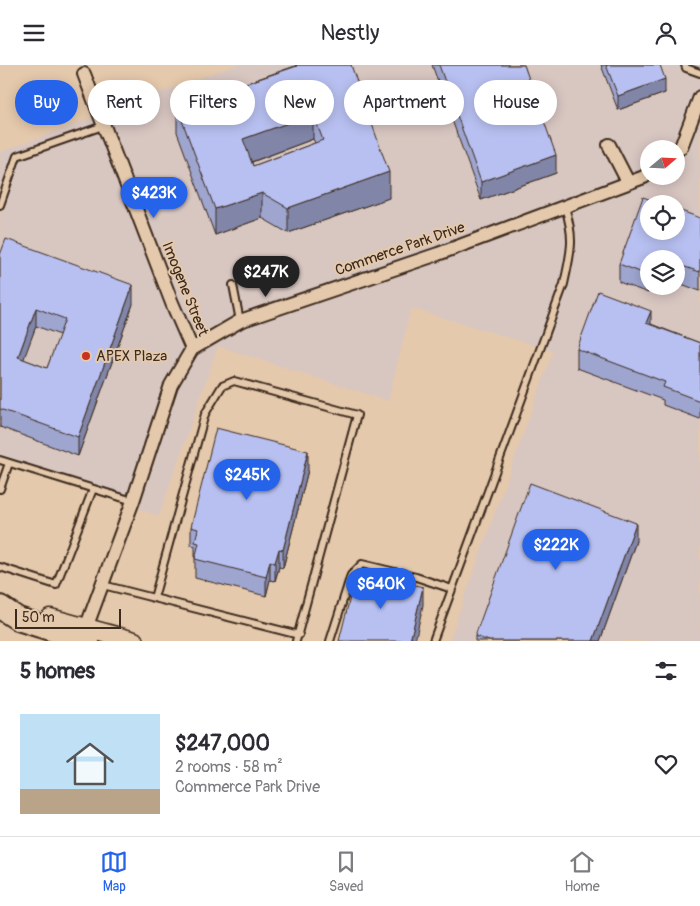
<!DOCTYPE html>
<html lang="en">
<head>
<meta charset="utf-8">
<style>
	body { margin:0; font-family:Pangolin,sans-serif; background:#f2f2f3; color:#2b2b33; height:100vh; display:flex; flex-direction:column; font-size:19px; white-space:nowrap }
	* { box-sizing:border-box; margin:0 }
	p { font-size:16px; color:#7c7c81 }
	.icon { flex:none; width:28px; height:28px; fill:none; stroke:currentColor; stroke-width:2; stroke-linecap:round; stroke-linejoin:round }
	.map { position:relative; height:576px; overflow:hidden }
	.sheet { display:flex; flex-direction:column; background:#fff; flex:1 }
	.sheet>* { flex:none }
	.hud { position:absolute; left:15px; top:15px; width:670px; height:45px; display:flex; gap:10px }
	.needle { width:32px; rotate:71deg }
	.tools { position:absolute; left:640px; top:75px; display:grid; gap:10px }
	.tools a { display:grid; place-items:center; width:45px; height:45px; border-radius:50%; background:#fff; box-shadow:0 2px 12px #0003; font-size:25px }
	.scale { position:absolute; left:15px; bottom:12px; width:106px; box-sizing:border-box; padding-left:5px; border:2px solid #3b2a1e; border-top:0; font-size:14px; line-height:18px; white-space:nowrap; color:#3b2a1e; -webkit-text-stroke:4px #e5c9ac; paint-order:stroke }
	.price { position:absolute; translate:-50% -42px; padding:0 11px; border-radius:18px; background:#2563eb; color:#fff; font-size:16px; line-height:32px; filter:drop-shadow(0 1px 2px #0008) }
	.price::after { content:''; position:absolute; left:50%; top:30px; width:15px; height:11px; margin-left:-8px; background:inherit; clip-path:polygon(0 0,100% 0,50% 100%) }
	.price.selected { background:#222; color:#fff }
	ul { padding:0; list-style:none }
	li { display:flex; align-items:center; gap:15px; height:125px; padding:0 20px }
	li+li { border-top:1px solid #e1e1e2 }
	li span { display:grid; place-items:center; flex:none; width:140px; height:100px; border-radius:0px; color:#555 }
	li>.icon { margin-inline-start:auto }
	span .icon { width:60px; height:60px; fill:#fffc; stroke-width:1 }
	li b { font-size:21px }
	h2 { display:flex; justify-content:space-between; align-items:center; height:60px; padding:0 20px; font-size:21px }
	.tag { padding:0 18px; border-radius:22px; background:#fff; box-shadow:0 2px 12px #0003; font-size:18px; line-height:45px }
	.tag.selected { background:#2563eb; color:#fff }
	header { display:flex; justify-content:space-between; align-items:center; height:65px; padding:0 20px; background:#fff; font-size:22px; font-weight:600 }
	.tab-bar { display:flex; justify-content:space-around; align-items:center; height:70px; border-top:1px solid #e1e1e2; background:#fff; font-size:14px; color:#7c7c81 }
	.tab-bar a { display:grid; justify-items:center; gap:2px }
	.tab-bar .selected { color:#2563eb }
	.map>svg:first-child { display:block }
	.built { fill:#d8c6c1; fill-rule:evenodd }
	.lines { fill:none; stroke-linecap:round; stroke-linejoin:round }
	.lane-casing { stroke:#3b2a1e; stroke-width:10 }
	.street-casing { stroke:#3b2a1e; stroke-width:16 }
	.secondary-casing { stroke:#3b2a1e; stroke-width:21 }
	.highway-casing { stroke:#3b2a1e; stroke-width:26 }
	.lane { stroke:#e5c9ac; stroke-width:6 }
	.street { stroke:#e5c9ac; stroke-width:12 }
	.secondary { stroke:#e5c9ac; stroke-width:18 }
	.highway { stroke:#e5c9ac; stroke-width:22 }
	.wall { fill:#9ea5cf; stroke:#3b2a1e; fill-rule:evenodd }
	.shaded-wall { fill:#8186a9; stroke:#3b2a1e }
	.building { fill:#b8c0f1; stroke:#3b2a1e; fill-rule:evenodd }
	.poi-dot { fill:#c8321e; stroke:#e5c9ac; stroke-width:2 }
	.labels { text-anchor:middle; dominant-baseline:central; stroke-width:4; stroke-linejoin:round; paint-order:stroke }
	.street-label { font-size:15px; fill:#3b2a1e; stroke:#e5c9ac }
	.poi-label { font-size:15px; fill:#3b2a1e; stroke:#e5c9ac; text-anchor:start }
</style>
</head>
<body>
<header><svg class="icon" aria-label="menu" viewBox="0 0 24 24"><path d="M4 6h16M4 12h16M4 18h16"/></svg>Nestly<svg class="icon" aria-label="person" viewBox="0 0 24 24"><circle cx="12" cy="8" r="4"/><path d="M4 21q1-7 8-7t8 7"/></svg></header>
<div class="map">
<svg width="700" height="576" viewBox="0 0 700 576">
	<rect width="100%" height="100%" fill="#e5c9ac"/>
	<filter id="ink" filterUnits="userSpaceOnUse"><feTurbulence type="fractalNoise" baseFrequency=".02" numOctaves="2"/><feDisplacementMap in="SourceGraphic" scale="10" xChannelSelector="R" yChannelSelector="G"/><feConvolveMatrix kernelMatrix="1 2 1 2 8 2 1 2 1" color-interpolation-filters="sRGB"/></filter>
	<g filter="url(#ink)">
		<path class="built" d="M 235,0 L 700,0 L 700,576 L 449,576 L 553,286 L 411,243 L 388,336 L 218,281 L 159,451 L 0,394 L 0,87 ZM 649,84 L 676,84 L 676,111 L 649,111 ZM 649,139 L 676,139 L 676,166 L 649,166 ZM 649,194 L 676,194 L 676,221 L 649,221 Z"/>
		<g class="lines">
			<g class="lane-casing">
				<path id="lane" d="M 685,0 L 686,3 L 700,8
					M 0,140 L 17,91 L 103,61
					M 233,220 L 240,256
					M 0,395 L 133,436
					M 0,424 L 9,398
					M 0,502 L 56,520 L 93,424
					M 103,520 L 299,570
					M 154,533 L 205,349 L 222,321 L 234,316 L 357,350 L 296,576
					M 330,576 L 351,510 L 362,499 L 416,512 L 452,524
					M 433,576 L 564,219 C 571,186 575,175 565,142"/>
			</g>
			<g class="street-casing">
				<path id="street" d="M 84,9 L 172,238 L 192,284
					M 609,80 L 628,117
					M 676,86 L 681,82 L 700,32
					M 86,563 L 133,436 L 171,320 L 192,284 L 240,256 L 438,189 L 644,112 L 649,108"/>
			</g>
			<g class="secondary-casing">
				<path id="secondary" d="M 50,553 L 134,576"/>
			</g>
			<g class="highway-casing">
				<path id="highway" d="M 0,542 L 18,554 L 88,576"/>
			</g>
			<use href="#lane" class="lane"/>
			<use href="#street" class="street"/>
			<use href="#secondary" class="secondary"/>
			<use href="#highway" class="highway"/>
		</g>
		<path class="wall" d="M 295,0 L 351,0 L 389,133 L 288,168 L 262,153 L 215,170 L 177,67 L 177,42 L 295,1 ZM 313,74 L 315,78 L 253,101 L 252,97 Z
			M 432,0 L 524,0 L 556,108 L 481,135 Z
			M 601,0 L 660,0 L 665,28 L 618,45 Z
			M 700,153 L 700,226 L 676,217 L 676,194 L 649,194 L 648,228 L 619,217 L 619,199 Z
			M 0,190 L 133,239 L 78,391 L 0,362 ZM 36,261 L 60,270 L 47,303 L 23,294 Z
			M 651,259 L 700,278 L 700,354 L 663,340 L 663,335 L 577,303 L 577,284 Z
			M 308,405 L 283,503 L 279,502 L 275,516 L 270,515 L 266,531 L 195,513 L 195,481 L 191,480 L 191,462 Z
			M 636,476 L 600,576 L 475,576 L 475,571 Z"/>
		<path class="shaded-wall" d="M 665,14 L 665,28 L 618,45 L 618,31 Z
			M 313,49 L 313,74 L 243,100 L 243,74 Z
			M 556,90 L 556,108 L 481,135 L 481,117 Z
			M 389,107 L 389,133 L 288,168 L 288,143 Z
			M 262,128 L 262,153 L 215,170 L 215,144 Z
			M 649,209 L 649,221 L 651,221 L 648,228 Z
			M 133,220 L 133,239 L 78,391 L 78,372 Z
			M 36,243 L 36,261 L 18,310 L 18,292 Z
			M 651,246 L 651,264 L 646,258 Z
			M 308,386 L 308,405 L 283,503 L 283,485 Z
			M 636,458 L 636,476 L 600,576 L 593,576 Z
			M 279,484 L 279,502 L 275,516 L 275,498 Z
			M 270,496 L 270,515 L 266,531 L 266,512 Z
			M 423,522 L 423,540 L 415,576 L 410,576 Z"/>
		<path class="building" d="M 296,0 L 351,0 L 389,107 L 288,143 L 262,128 L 215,144 L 177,42 L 297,1 ZM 313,49 L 323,75 L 253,101 L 243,74 Z
			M 439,0 L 524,0 L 556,90 L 481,117 Z
			M 606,0 L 660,0 L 665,14 L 618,31 Z
			M 643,132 L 662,139 L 649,139 L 649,166 L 676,166 L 676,144 L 700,153 L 700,207 L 676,199 L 676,194 L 663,194 L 655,191 L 654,194 L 649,194 L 648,210 L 619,199 Z
			M 6,174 L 133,220 L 78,372 L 0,344 L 0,190 ZM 36,243 L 65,254 L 47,303 L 18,292 Z
			M 598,226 L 651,246 L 646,258 L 700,278 L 700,336 L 663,322 L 665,317 L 577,284 Z
			M 216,363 L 308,386 L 283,485 L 279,484 L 275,498 L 270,496 L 266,512 L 195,494 L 199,478 L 195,477 L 198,464 L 191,462 Z
			M 530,418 L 636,458 L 593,576 L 489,576 L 475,571 Z
			M 357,505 L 423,522 L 410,576 L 339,576 Z"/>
	</g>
	<circle class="poi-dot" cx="86" cy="291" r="5"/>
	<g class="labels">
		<g class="street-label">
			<text transform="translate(400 184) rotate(-19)">Commerce Park Drive</text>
			<text transform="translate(185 224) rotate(68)">Imogene Street</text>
		</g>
		<g class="poi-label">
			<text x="96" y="291">APEX Plaza</text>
		</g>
	</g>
</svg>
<div class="tools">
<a><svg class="needle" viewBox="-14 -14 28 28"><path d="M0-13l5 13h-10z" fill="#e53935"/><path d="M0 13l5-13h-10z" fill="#7c7c81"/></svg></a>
<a><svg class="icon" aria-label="locate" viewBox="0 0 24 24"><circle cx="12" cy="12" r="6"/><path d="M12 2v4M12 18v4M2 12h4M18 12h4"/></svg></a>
<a><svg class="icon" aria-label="layers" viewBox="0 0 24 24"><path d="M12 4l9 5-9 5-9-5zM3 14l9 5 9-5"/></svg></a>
</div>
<div class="scale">50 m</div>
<b class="price" style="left:154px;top:154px">$423K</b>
<b class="price selected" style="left:266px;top:233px">$247K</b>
<b class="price" style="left:247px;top:436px">$245K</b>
<b class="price" style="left:556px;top:506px">$222K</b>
<b class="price" style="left:381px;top:545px">$640K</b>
<div class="hud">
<a class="tag selected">Buy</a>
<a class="tag">Rent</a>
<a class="tag">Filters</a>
<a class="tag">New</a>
<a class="tag">Apartment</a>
<a class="tag">House</a>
</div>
</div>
<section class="sheet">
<h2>5 homes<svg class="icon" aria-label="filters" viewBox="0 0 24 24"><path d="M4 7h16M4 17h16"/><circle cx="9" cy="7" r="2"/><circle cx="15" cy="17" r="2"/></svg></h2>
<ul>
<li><span style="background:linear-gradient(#bfe0f5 75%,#b9a48a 0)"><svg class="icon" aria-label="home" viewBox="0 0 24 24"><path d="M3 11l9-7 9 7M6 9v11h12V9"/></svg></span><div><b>$247,000</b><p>2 rooms · 58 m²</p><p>Commerce Park Drive</p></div><svg class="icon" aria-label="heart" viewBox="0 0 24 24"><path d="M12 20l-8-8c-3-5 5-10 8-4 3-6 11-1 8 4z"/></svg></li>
</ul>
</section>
<nav class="tab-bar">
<a class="selected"><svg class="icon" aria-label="map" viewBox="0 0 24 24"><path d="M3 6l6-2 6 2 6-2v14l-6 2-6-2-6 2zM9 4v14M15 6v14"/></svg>Map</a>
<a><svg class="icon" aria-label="saved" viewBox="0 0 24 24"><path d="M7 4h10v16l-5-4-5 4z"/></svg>Saved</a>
<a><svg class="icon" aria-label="home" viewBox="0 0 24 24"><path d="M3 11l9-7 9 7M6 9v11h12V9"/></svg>Home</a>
</nav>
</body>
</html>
